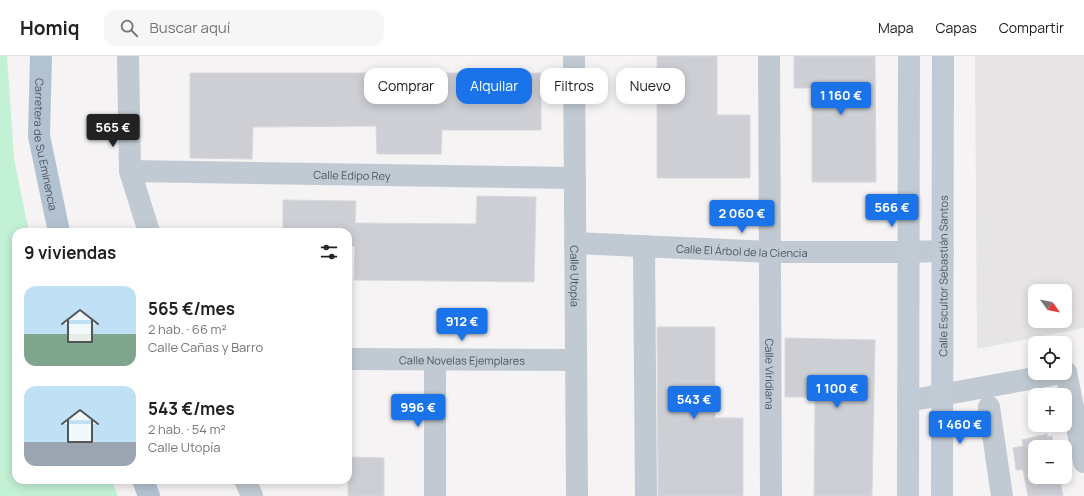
<!DOCTYPE html>
<html lang="es">
<head>
<meta charset="utf-8">
<style>
	body { margin:0; font-family:Manrope,sans-serif; background:#f6f6f6; color:#202124; height:100vh; display:flex; flex-direction:column; font-size:15px; white-space:nowrap }
	* { box-sizing:border-box; margin:0 }
	p { font-size:13px; color:#757577 }
	.icon { flex:none; width:22px; height:22px; fill:none; stroke:currentColor; stroke-width:2; stroke-linecap:round; stroke-linejoin:round }
	.map { position:relative; flex:1; overflow:hidden }
	.drawer { position:absolute; left:12px; top:172px; width:340px; height:256px; display:flex; flex-direction:column; background:#fff; border-radius:12px; box-shadow:0 2px 10px #0003 }
	.drawer>* { flex:none }
	.banner { position:absolute; left:364px; top:12px; width:380px; height:36px; display:flex; gap:8px }
	.needle { width:26px; rotate:123deg }
	.fabs { position:absolute; left:1028px; top:228px; display:grid; gap:8px }
	.fabs a { display:grid; place-items:center; width:44px; height:44px; border-radius:8px; background:#fff; box-shadow:0 2px 10px #0003; font-size:20px }
	.price { position:absolute; translate:-50% -34px; padding:0 9px; border-radius:4px; background:#1a73e8; color:#fff; font-size:13px; line-height:26px; filter:drop-shadow(0 1px 2px #0008) }
	.price::after { content:''; position:absolute; left:50%; top:24px; width:12px; height:9px; margin-left:-6px; background:inherit; clip-path:polygon(0 0,100% 0,50% 100%) }
	.price.on { background:#222; color:#fff }
	ul { padding:0; list-style:none }
	li { display:flex; align-items:center; gap:12px; height:100px; padding:0 12px }
	li span { display:grid; place-items:center; flex:none; width:112px; height:80px; border-radius:12px; color:#555 }
	li>.icon { margin-inline-start:auto }
	span .icon { width:48px; height:48px; fill:#fffc; stroke-width:1 }
	li b { font-size:17px }
	h2 { display:flex; justify-content:space-between; align-items:center; height:48px; padding:0 12px; font-size:17px }
	.tag { padding:0 14px; border-radius:12px; background:#fff; box-shadow:0 2px 10px #0003; font-size:14px; line-height:36px }
	.tag.on { background:#1a73e8; color:#fff }
	header { display:flex; align-items:center; gap:24px; box-sizing:border-box; height:56px; padding:0 20px; background:#fff; border-bottom:1px solid #e0e0e0 }
	header strong { font-size:19px }
	nav { display:flex; gap:22px; margin-inline-start:auto; font-size:14px }
	.search { width:280px; height:36px; background:#f6f6f6; display:flex; align-items:center; gap:10px; box-sizing:border-box; padding:0 14px; border-radius:12px; color:#757577; font-size:15px }
	.map>svg:first-child { display:block }
	.education { fill:#e6e4e5; fill-rule:evenodd }
	.green { fill:#c3f1d5 }
	.building { fill:#cdcfd5; stroke:#d7d9de }
	.lines { fill:none; stroke-linecap:round; stroke-linejoin:round }
	.street { stroke:#c1cad2; stroke-width:22 }
	.secondary { stroke:#c1cbd6; stroke-width:22 }
	.primary { stroke:#b3c2d1; stroke-width:22 }
	.labels { text-anchor:middle; dominant-baseline:central; stroke-width:3.5; stroke-linejoin:round; paint-order:stroke }
	.street-label { font-size:11px; fill:#4a5661; stroke:#fff }
</style>
</head>
<body>
<header>
<strong>Homiq</strong>
<div class="search"><svg class="icon" aria-label="search" viewBox="0 0 24 24"><circle cx="10" cy="10" r="6"/><path d="M15 15l6 6"/></svg>Buscar aquí</div>
<nav><a>Mapa</a><a>Capas</a><a>Compartir</a></nav>
</header>
<div class="map">
<svg width="1084" height="440" viewBox="0 0 1084 440">
	<rect width="100%" height="100%" fill="#f5f3f3"/>
	<path class="education" d="M 975,0 L 1084,0 L 1084,272 L 977,293 ZM 1035,235 L 1065,235 L 1065,265 L 1035,265 Z"/>
	<path class="green" d="M 0,0 L 7,0 L 14,103 L 29,176 L 16,176 L 16,424 L 111,424 L 118,440 L 0,440 Z"/>
	<path class="building" d="M 657,0 L 717,0 L 717,59 L 750,59 L 750,122 L 657,122 Z
		M 794,0 L 875,0 L 876,126 L 812,126 L 812,32 L 794,32 Z
		M 190,17 L 541,17 L 541,74 L 442,74 L 441,98 L 377,98 L 376,70 L 253,71 L 252,103 L 190,102 Z
		M 477,140 L 536,141 L 534,226 L 354,224 L 355,190 L 348,190 L 348,176 L 283,176 L 283,144 L 356,145 L 355,167 L 476,168 Z
		M 657,271 L 715,271 L 715,362 L 743,362 L 743,440 L 658,440 Z
		M 785,282 L 875,284 L 872,440 L 814,440 L 815,341 L 785,341 Z
		M 1047,378 L 1047,381 L 1052,380 L 1054,391 L 1035,391 L 1035,421 L 1060,421 L 1063,440 L 1028,440 L 1023,414 L 1016,414 L 1013,392 L 1023,390 L 1022,384 Z
		M 348,401 L 384,402 L 384,440 L 348,440 Z"/>
	<g class="lines">
		<g class="street">
			<path d="M 128,0 L 130,115 L 149,176"/>
			<path id="s1" d="M 574,0 L 577,440"/>
			<path id="s2" d="M 769,0 L 771,440"/>
			<path id="s3" d="M 130,115 L 575,122"/>
			<path id="s4" d="M 575,187 L 770,196 L 909,196 L 943,195"/>
			<path d="M 644,190 L 646,440"/>
			<path id="s5" d="M 348,303 L 576,304"/>
			<path d="M 435,303 L 435,440"/>
			<path d="M 1066,316 L 1084,406"/>
			<path d="M 908,345 L 1062,317"/>
			<path d="M 989,351 L 1002,440"/>
			<path d="M 245,424 L 252,440"/>
		</g>
		<g class="secondary">
			<path d="M 908,440 L 909,0"/>
			<path id="s6" d="M 942,440 L 943,0"/>
		</g>
		<g class="primary">
			<path id="s7" d="M 41,0 L 39,80 L 59,176"/>
			<path d="M 143,424 L 149,440"/>
		</g>
	</g>
	<g class="labels">
		<g class="street-label">
			<text stroke="none"><textPath href="#s7" startOffset="89">Carretera de Su Eminencia</textPath></text>
			<text stroke="none"><textPath href="#s3" startOffset="222">Calle Edipo Rey</textPath></text>
			<text stroke="none"><textPath href="#s4" startOffset="167">Calle El Árbol de la Ciencia</textPath></text>
			<text stroke="none"><textPath href="#s1" startOffset="220">Calle Utopía</textPath></text>
			<text stroke="none"><textPath href="#s6" startOffset="220">Calle Escultor Sebastián Santos</textPath></text>
			<text stroke="none"><textPath href="#s5" startOffset="114">Calle Novelas Ejemplares</textPath></text>
			<text stroke="none"><textPath href="#s2" startOffset="318">Calle Viridiana</textPath></text>
		</g>
	</g>
</svg>
<div class="fabs">
<a><svg class="needle" viewBox="-14 -14 28 28"><path d="M0-13l5 13h-10z" fill="#e53935"/><path d="M0 13l5-13h-10z" fill="#757577"/></svg></a>
<a><svg class="icon" aria-label="locate" viewBox="0 0 24 24"><circle cx="12" cy="12" r="6"/><path d="M12 2v4M12 18v4M2 12h4M18 12h4"/></svg></a>
<a>+</a>
<a>−</a>
</div>
<b class="price" style="left:841px;top:60px">1 160 €</b>
<b class="price on" style="left:113px;top:92px">565 €</b>
<b class="price" style="left:892px;top:172px">566 €</b>
<b class="price" style="left:742px;top:178px">2 060 €</b>
<b class="price" style="left:462px;top:286px">912 €</b>
<b class="price" style="left:837px;top:353px">1 100 €</b>
<b class="price" style="left:694px;top:364px">543 €</b>
<b class="price" style="left:418px;top:372px">996 €</b>
<b class="price" style="left:960px;top:389px">1 460 €</b>
<div class="banner">
<a class="tag">Comprar</a>
<a class="tag on">Alquilar</a>
<a class="tag">Filtros</a>
<a class="tag">Nuevo</a>
</div>
<section class="drawer">
<h2>9 viviendas<svg class="icon" aria-label="filters" viewBox="0 0 24 24"><path d="M4 7h16M4 17h16"/><circle cx="9" cy="7" r="2"/><circle cx="15" cy="17" r="2"/></svg></h2>
<ul>
<li><span style="background:linear-gradient(#bfe0f5 60%,#7fa58c 0)"><svg class="icon" aria-label="home" viewBox="0 0 24 24"><path d="M3 11l9-7 9 7M6 9v11h12V9"/></svg></span><div><b>565 €/mes</b><p>2 hab. · 66 m²</p><p>Calle Cañas y Barro</p></div></li>
<li><span style="background:linear-gradient(#bfe0f5 70%,#9aa5b1 0)"><svg class="icon" aria-label="home" viewBox="0 0 24 24"><path d="M3 11l9-7 9 7M6 9v11h12V9"/></svg></span><div><b>543 €/mes</b><p>2 hab. · 54 m²</p><p>Calle Utopía</p></div></li>
</ul>
</section>
</div>
</body>
</html>
